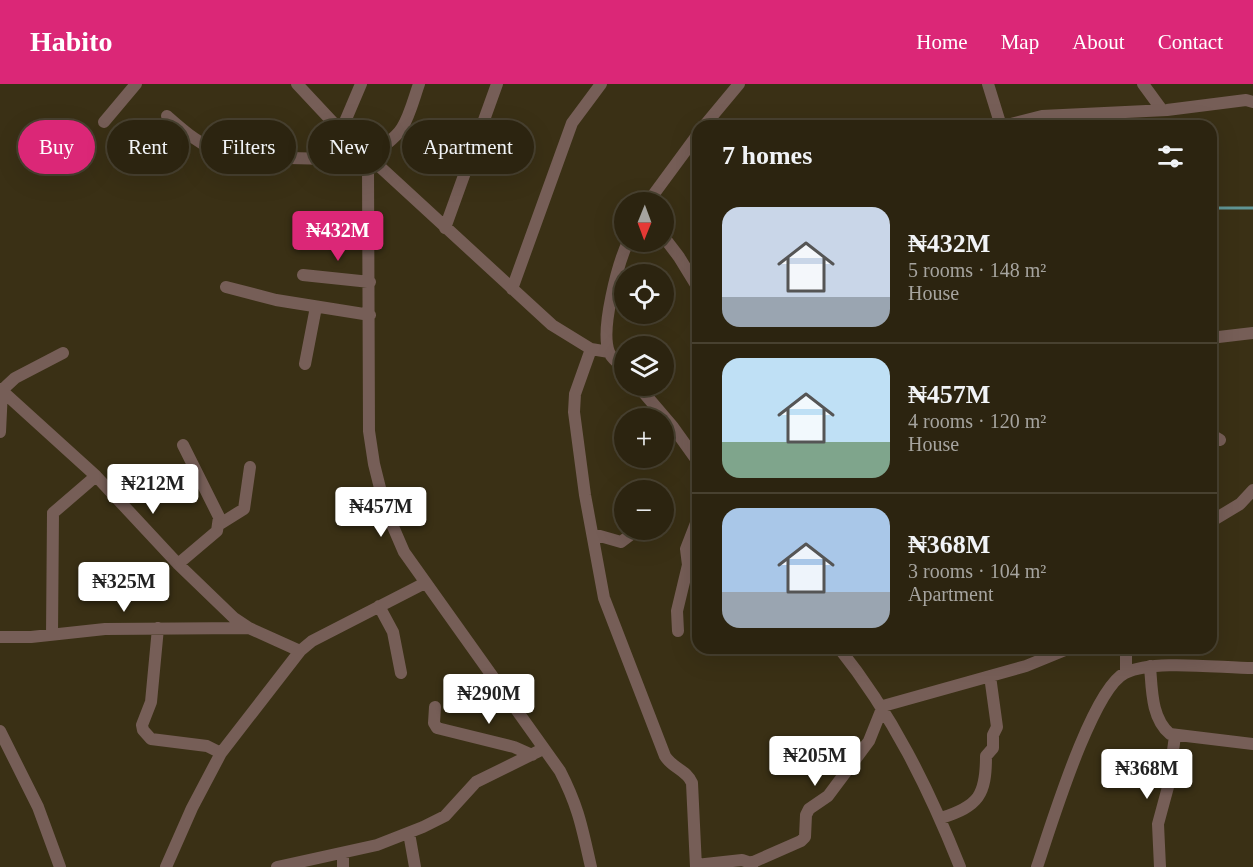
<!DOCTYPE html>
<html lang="en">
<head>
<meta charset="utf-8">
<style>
	body { margin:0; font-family:Georgia,serif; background:#38301e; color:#f1f3f6; height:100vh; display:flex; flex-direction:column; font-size:22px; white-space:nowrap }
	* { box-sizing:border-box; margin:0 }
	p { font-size:20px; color:#a6a49f }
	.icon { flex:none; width:33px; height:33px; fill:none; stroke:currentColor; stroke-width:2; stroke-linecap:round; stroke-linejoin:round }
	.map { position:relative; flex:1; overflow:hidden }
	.sheet { position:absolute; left:692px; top:36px; width:525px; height:534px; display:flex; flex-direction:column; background:#2c2410; border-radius:18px; box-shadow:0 6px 24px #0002,0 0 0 2px #484130 }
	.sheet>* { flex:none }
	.guide { position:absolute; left:18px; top:36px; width:570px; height:54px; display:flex; gap:12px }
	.needle { width:39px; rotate:181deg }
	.tools { position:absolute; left:614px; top:108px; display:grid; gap:12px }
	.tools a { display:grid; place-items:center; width:60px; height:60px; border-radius:50%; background:#2c2410; box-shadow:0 6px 24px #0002,0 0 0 2px #484130; font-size:30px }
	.price { position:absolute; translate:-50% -51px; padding:0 14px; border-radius:6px; background:#fff; color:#222; font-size:20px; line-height:39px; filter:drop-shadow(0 2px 3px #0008) }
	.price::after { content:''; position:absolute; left:50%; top:36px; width:18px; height:14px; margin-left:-9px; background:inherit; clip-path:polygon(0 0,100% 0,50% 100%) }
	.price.selected { background:#db2777; color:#fff }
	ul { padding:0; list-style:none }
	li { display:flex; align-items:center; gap:18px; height:150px; padding:0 30px }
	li+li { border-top:2px solid #484130 }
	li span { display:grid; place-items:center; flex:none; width:168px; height:120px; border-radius:18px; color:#555 }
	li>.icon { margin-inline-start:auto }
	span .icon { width:72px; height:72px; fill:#fffc; stroke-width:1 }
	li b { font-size:26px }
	h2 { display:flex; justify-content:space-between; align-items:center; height:72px; padding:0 30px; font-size:26px }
	.tag { padding:0 21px; border-radius:27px; background:#2c2410; box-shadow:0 6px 24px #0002,0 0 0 2px #484130; font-size:21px; line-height:54px }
	.tag.selected { background:#db2777; color:#fff }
	header { display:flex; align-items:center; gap:36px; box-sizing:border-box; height:84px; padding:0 30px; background:#db2777; color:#fff }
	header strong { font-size:28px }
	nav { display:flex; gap:33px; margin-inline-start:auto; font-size:21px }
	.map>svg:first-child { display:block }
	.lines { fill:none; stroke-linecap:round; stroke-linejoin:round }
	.stream { stroke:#609595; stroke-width:3 }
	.minor { stroke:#765e57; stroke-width:12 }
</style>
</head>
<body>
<header>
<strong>Habito</strong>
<nav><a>Home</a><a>Map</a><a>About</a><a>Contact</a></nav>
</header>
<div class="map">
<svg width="1253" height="783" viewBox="0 0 1253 783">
	<rect width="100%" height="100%" fill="#3a3015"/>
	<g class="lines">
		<path class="stream" d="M 1210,124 L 1253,124"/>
		<path class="minor" d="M 297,0 L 341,47 L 552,241 L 591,265 L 609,268
			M 419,0 C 414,14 410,31 402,44 C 393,59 372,66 368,82 L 369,347 L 374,380 L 385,424 L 404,468 L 560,687 C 579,724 582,744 591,783
			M 988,0 L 1001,42
			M 1143,0 L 1162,26
			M 167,32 C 184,47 202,63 225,70 C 247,77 267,74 289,74 C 316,74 342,76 368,82
			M 104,38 L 136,0
			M 704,42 L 739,0
			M 1003,42 L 1042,32 L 1167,26 L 1246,16 L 1253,18
			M 341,47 L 361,0
			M 648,118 L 698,50
			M 445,144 L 497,0
			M 663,152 L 679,173 L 698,204
			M 303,191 L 370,198
			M 226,203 L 276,216 L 370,231
			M 512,205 L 572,39 L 601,0
			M 1210,254 L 1253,249
			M 591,265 L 575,310 L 574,328 L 585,411 L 604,514 L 665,672 C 672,684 687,686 692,699 L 696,783
			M 305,280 L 316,223
			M 624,286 C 620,280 611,274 609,268 C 600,246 618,179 628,158
			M 638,302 L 673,343 L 698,378
			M 0,305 L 96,392 L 178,480 L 234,534 L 249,544 L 300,567
			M 0,348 L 2,306 L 15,294 L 63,269
			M 1210,350 L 1220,356
			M 1210,438 L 1240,420 L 1253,406
			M 220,440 L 244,425 L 250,383
			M 593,450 L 621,458 L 629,452 L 632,446
			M 178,480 L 217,447 L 219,433 L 183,361
			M 379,522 L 393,548 L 401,589
			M 158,544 L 151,618 L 142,641 L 143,646 L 151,655 L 207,662 L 221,669
			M 678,547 L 677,527 L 688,481 L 686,465 L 698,434
			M 52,551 L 53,429 L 96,392
			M 0,553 L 31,553 L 105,545 L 249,544
			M 839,564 C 892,630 929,705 960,783
			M 1126,564 L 1126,588
			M 1150,582 C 1152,605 1151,634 1170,650 L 1253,660
			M 435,623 L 434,639 L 437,644 L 514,663 L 532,671
			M 0,647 L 38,723 L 60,783
			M 941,734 C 979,722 986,711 986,672 L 993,664 L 993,651 L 997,643 L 990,592
			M 409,749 L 415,783
			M 343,770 L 343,783
			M 751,779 L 801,757 L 805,753 L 806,731 L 809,725 L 828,712 L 869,657 L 883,622 L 1026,582 L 1070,564
			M 696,781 L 742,776 L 751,779 L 752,783
			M 166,783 L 192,724 L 221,669 L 300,567 L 312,557 L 425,499
			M 277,783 L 377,761 L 423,743 L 445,732 L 476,698 L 543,665
			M 1037,783 C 1050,745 1092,605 1125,589 C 1154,575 1220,584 1253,584
			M 1160,783 L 1158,740 L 1168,703 L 1175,652"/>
	</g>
</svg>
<div class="tools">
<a><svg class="needle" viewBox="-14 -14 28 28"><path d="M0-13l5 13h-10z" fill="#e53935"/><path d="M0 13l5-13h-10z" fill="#a6a49f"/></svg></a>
<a><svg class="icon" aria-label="locate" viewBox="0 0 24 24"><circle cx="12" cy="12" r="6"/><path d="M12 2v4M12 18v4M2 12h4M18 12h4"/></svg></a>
<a><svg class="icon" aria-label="layers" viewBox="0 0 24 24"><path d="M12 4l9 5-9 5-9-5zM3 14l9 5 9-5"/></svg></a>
<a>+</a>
<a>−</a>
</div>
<b class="price selected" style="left:338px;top:178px">₦432M</b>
<b class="price" style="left:153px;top:431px">₦212M</b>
<b class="price" style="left:381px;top:454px">₦457M</b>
<b class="price" style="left:124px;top:529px">₦325M</b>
<b class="price" style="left:489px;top:641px">₦290M</b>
<b class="price" style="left:815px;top:703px">₦205M</b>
<b class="price" style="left:1147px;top:716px">₦368M</b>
<div class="guide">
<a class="tag selected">Buy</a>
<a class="tag">Rent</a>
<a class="tag">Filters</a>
<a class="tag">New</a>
<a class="tag">Apartment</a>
</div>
<section class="sheet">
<h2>7 homes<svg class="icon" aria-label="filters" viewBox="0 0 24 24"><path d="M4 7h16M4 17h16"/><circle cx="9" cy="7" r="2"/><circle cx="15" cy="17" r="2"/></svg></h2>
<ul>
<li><span style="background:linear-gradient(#c9d6e8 75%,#9aa5b1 0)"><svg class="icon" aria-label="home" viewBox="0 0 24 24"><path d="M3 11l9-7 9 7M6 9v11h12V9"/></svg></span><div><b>₦432M</b><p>5 rooms · 148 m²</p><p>House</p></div></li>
<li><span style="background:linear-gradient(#bfe0f5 70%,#7fa58c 0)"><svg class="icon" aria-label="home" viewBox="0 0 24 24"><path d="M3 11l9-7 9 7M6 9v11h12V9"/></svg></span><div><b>₦457M</b><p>4 rooms · 120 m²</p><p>House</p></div></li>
<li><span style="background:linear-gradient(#a9c7e8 70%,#9aa5b1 0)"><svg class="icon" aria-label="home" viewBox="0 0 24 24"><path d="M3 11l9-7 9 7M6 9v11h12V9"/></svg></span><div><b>₦368M</b><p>3 rooms · 104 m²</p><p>Apartment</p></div></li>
</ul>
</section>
</div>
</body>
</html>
